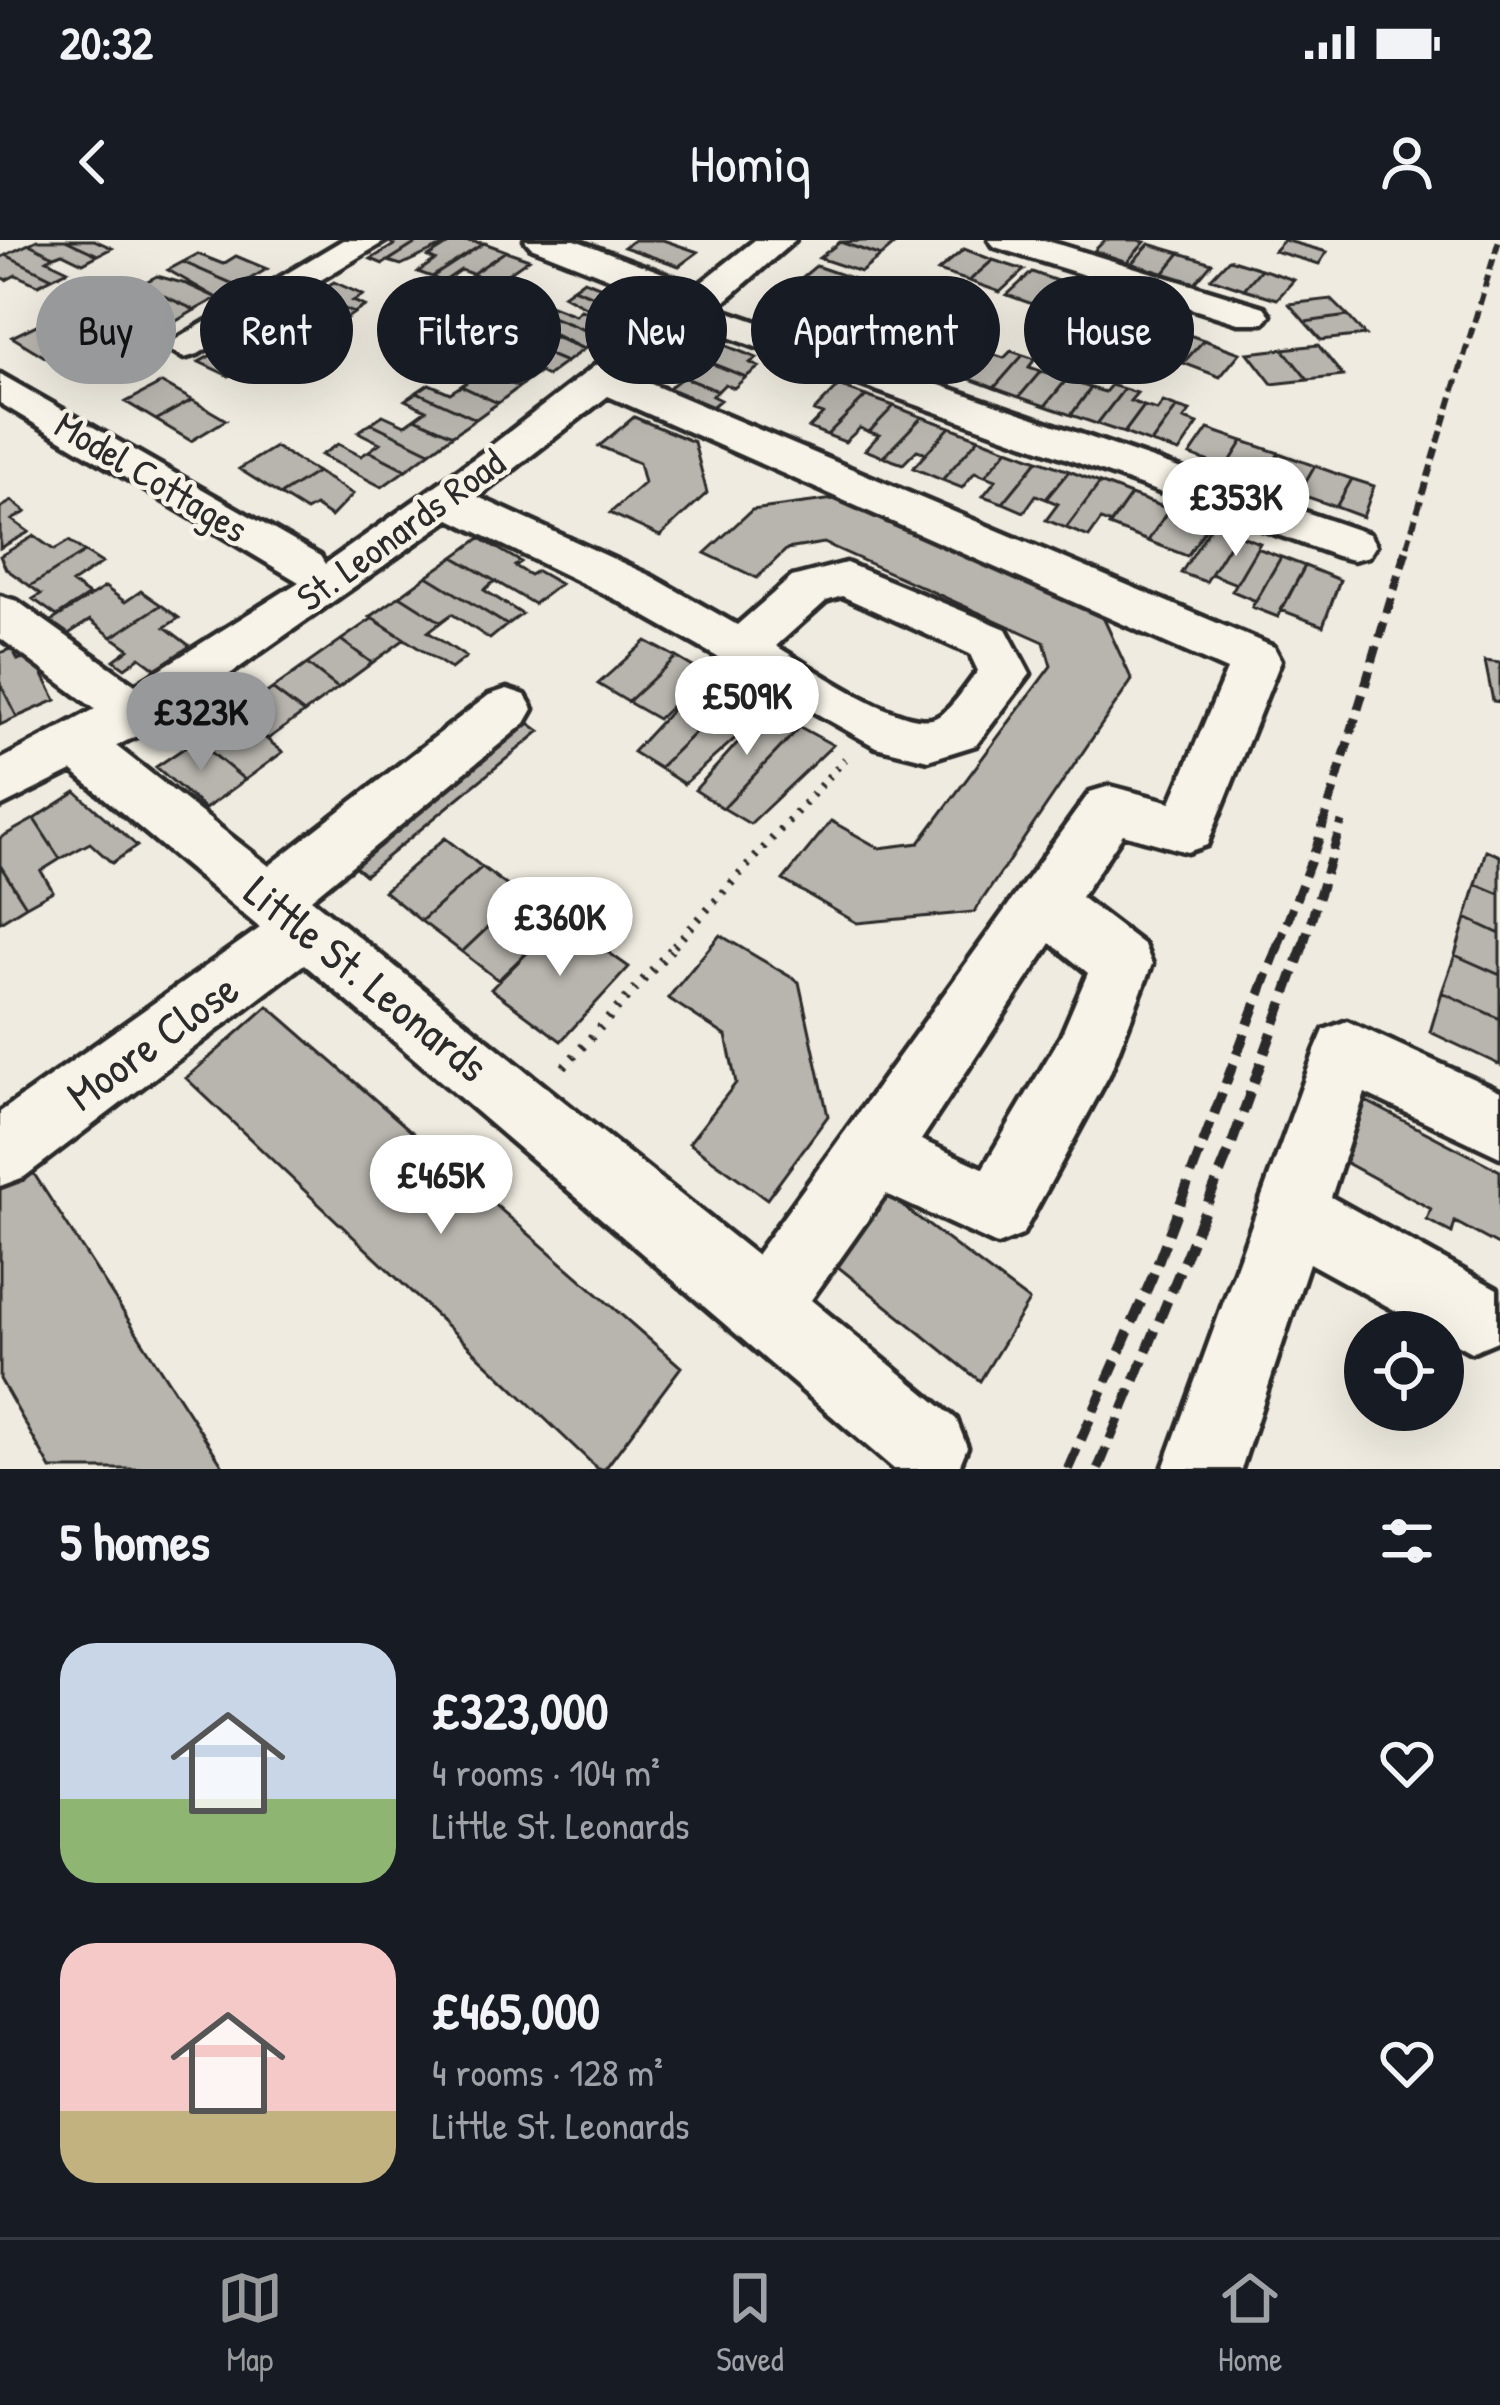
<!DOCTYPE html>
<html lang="en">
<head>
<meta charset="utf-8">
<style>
	body { margin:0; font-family:"Patrick Hand",sans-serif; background:#20242c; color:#f1f3f6; height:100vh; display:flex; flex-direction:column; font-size:45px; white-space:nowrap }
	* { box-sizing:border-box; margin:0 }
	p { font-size:39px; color:#9ea1a6 }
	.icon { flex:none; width:66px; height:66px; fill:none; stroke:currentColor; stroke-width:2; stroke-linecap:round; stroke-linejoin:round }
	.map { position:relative; height:1229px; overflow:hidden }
	.sheet { display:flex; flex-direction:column; background:#171b24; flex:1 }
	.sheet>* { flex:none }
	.hud { position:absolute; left:36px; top:36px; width:1428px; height:108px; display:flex; gap:24px }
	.fabs { position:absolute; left:1344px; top:1071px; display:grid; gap:24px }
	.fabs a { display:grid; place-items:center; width:120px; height:120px; border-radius:50%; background:#171b24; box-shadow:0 12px 48px #0002; font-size:60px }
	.price { position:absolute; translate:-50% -102px; padding:0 27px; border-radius:42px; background:#fff; color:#222; font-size:39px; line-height:78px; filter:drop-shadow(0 3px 6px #0008) }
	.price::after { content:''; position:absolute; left:50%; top:72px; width:36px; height:27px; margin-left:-18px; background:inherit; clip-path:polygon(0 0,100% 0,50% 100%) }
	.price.on { background:#98999b; color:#111 }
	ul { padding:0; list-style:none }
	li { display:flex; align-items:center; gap:36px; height:300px; padding:0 60px }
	li span { display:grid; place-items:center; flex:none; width:336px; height:240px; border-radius:36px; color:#555 }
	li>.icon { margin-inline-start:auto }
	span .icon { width:144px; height:144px; fill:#fffc; stroke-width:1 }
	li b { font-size:51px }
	h2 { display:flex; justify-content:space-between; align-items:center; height:144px; padding:0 60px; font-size:51px }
	.pill { padding:0 42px; border-radius:54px; background:#171b24; box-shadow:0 12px 48px #0002; font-size:42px; line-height:108px }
	.pill.on { background:#98999b; color:#111 }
	.status { display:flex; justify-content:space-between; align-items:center; height:84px; padding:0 60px; background:#171b24; direction:ltr }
	.status svg { height:33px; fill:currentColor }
	header { display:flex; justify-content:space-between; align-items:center; height:156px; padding:0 60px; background:#171b24; font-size:54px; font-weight:600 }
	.dock { display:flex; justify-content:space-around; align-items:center; height:168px; border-top:3px solid #363941; background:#171b24; font-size:33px; color:#9ea1a6 }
	.dock a { display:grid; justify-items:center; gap:6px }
	.dock .on { color:#98999b }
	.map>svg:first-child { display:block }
	.building { fill:#b8b5ae; stroke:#2b2b2b; stroke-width:3 }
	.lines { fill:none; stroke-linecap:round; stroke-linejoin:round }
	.minor-casing { stroke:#2b2b2b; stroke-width:9 }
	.path-far1 { stroke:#2b2b2b; stroke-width:8; stroke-dasharray:3 9; stroke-linecap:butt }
	.path { stroke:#2b2b2b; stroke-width:9; stroke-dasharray:3 10; stroke-linecap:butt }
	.minor { fill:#f7f3e8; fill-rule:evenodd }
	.rail-far2 { stroke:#2b2b2b; stroke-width:6; stroke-dasharray:12 6; stroke-linecap:butt }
	.rail-far1 { stroke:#2b2b2b; stroke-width:9; stroke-dasharray:16 9; stroke-linecap:butt }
	.rail { stroke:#2b2b2b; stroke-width:10; stroke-dasharray:22 10; stroke-linecap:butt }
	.labels { text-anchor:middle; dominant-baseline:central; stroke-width:9; stroke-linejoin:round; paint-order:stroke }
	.far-street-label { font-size:39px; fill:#2b2b2b; stroke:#f7f3e8 }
	.street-label { font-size:45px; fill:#2b2b2b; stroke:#f7f3e8 }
</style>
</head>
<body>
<div class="status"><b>20:32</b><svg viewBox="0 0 49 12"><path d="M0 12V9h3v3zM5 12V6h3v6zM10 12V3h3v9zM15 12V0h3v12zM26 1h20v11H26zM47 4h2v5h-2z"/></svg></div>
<header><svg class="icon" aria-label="back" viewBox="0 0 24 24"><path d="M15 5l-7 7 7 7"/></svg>Homiq<svg class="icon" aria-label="person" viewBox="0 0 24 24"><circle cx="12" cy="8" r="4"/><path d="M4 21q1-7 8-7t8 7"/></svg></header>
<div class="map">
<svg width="1500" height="1229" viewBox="0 0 1500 1229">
	<rect width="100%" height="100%" fill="#efebe0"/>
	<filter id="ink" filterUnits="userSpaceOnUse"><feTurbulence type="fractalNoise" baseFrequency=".00833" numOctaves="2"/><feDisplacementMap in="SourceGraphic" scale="24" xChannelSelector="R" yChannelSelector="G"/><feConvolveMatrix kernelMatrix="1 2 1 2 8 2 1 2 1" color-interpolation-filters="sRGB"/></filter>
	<g filter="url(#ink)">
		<path class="building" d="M 37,0 L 65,0 L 98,15 L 83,23 L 62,13 L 54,16 L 29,4 Z
			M 65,0 L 94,0 L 112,8 L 98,15 Z
			M 421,0 L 383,24 L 371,19 L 394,5 L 387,0 Z
			M 421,0 L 455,0 L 401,25 L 388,21 Z
			M 455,0 L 484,3 L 432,37 L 418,32 L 435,20 L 428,17 Z
			M 634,0 L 663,0 L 698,12 L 679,26 L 624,7 Z
			M 887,0 L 896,3 L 881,16 L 840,2 Z
			M 1105,0 L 1138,0 L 1145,2 L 1127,22 L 1094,11 Z
			M 1284,0 L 1327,12 L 1319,24 L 1274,11 Z
			M 840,2 L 881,16 L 861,32 L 819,18 Z
			M 484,3 L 506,11 L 472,34 L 461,30 L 443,42 L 432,37 Z
			M 29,4 L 54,16 L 47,20 L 68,30 L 52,38 L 6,15 Z
			M 1149,4 L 1180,13 L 1163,34 L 1131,24 Z
			M 964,9 L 993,20 L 969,41 L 938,31 Z
			M 506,11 L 529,19 L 477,55 L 466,50 L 483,38 L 472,34 Z
			M 1180,13 L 1212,23 L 1195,43 L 1163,34 Z
			M 198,14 L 223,24 L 236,16 L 267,29 L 238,46 L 183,22 Z
			M 6,15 L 52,38 L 38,45 L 16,35 L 6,40 L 0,36 L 0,18 Z
			M 1229,19 L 1261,29 L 1244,49 L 1211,38 Z
			M 993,20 L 1024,30 L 1000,52 L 969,41 Z
			M 183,22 L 238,46 L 217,58 L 168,30 Z
			M 816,26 L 877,47 L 867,57 L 799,40 Z
			M 1261,29 L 1294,40 L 1277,59 L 1244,49 Z
			M 1032,32 L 1063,43 L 1038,66 L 1007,55 Z
			M 157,36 L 186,44 L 217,58 L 195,70 L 140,45 Z
			M 584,40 L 609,50 L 614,46 L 650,60 L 634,72 L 573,48 Z
			M 799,40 L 833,52 L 828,56 L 837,59 L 825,69 L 783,54 Z
			M 334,42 L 363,55 L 353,61 L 365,66 L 354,73 L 313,55 Z
			M 1063,43 L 1094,54 L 1070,77 L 1038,66 Z
			M 140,45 L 195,70 L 173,83 L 125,53 Z
			M 573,48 L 634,72 L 617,84 L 563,55 Z
			M 783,54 L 825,69 L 800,81 L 765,68 Z
			M 313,55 L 354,73 L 344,80 L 331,74 L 321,80 L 292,68 Z
			M 1102,55 L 1133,66 L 1113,88 L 1080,77 Z
			M 1331,59 L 1348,76 L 1305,82 L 1289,64 Z
			M 110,61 L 135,73 L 143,68 L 173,83 L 151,96 L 95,69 Z
			M 549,65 L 575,75 L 581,70 L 617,84 L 600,96 L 539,72 Z
			M 1133,66 L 1166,77 L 1145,100 L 1113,88 Z
			M 292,68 L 321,80 L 310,87 L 322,93 L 311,99 L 270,81 Z
			M 95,69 L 151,96 L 128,108 L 98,93 L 107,88 L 82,76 Z
			M 539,72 L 600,96 L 584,109 L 526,81 Z
			M 1348,76 L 1365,95 L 1321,100 L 1305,82 Z
			M 49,79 L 82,99 L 45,117 L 12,97 Z
			M 917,80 L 928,83 L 897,114 L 874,106 L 898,83 L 909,87 Z
			M 270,81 L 311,99 L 300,106 L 288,100 L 276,108 L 247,94 Z
			M 928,83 L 940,87 L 932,94 L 944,98 L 921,123 L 897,114 Z
			M 518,87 L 547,94 L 584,109 L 566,122 L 504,96 Z
			M 1168,88 L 1204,100 L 1183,123 L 1147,110 Z
			M 247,94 L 276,108 L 263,115 L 276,121 L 265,128 L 224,108 Z
			M 963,95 L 975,99 L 945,131 L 921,123 L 944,98 L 956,102 Z
			M 504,96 L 566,122 L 547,136 L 490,106 Z
			M 82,99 L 116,119 L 79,138 L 45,117 Z
			M 975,99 L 987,103 L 980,110 L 992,114 L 970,139 L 945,131 Z
			M 1204,100 L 1240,113 L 1220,137 L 1183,123 Z
			M 722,104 L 757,118 L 750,123 L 759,127 L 746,137 L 703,120 Z
			M 1318,105 L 1343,136 L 1308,140 L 1283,109 Z
			M 224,108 L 265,128 L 254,134 L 242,128 L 229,136 L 199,122 Z
			M 1283,109 L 1308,140 L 1272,144 L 1248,113 Z
			M 479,110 L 503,117 L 540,132 L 519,147 L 461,122 Z
			M 1011,111 L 1023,115 L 994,148 L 970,139 L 992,114 L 1004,118 Z
			M 1023,115 L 1035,119 L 1029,127 L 1041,131 L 1019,157 L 994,148 Z
			M 703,120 L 746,137 L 734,148 L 725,144 L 718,151 L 683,137 Z
			M 461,122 L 519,147 L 498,163 L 461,146 L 471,139 L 450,130 Z
			M 1060,128 L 1073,132 L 1045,166 L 1019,157 L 1041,131 L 1053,135 Z
			M 1073,132 L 1085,136 L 1079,144 L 1091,148 L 1071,175 L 1045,166 Z
			M 683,137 L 718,151 L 712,156 L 720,160 L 707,171 L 662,153 Z
			M 162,143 L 192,160 L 156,180 L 126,162 Z
			M 429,144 L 450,153 L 461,146 L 498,163 L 476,179 L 417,152 Z
			M 1111,145 L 1124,149 L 1097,184 L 1071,175 L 1091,148 L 1105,152 Z
			M 839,146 L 866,156 L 827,195 L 809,188 L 823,174 L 814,171 Z
			M 1124,149 L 1137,153 L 1130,161 L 1144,166 L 1124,193 L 1097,184 Z
			M 417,152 L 476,179 L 453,195 L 415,178 L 426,170 L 405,160 Z
			M 866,156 L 894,166 L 869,192 L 860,188 L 845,202 L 827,195 Z
			M 192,160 L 226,180 L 191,201 L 156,180 Z
			M 1163,162 L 1177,167 L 1151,203 L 1124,193 L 1144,166 L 1157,170 Z
			M 894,166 L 922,177 L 883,217 L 865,210 L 879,195 L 869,192 Z
			M 1177,167 L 1190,171 L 1184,179 L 1198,184 L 1179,212 L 1151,203 Z
			M 383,175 L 405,185 L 415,178 L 453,195 L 430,212 L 371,183 Z
			M 634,177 L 694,202 L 707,253 L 660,296 L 610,273 L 644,243 L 639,223 L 599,206 Z
			M 922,177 L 950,187 L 926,213 L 917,210 L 903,224 L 883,217 Z
			M 371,183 L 430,212 L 406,230 L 369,211 L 380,203 L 358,192 Z
			M 950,187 L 979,198 L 942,240 L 913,228 Z
			M 1208,189 L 1243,201 L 1226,228 L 1190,215 Z
			M 979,198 L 1008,209 L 985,236 L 975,232 L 962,248 L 942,240 Z
			M 1243,201 L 1279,213 L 1261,241 L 1226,228 Z
			M 338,204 L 361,216 L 369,211 L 406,230 L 382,247 L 321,215 Z
			M 275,207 L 317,232 L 280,255 L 239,229 Z
			M 1008,209 L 1038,220 L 1003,263 L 983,256 L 996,240 L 985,236 Z
			M 1279,213 L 1315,226 L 1299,254 L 1261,241 Z
			M 1038,220 L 1069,231 L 1046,259 L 1036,255 L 1024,272 L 1003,263 Z
			M 1315,226 L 1352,239 L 1336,267 L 1299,254 Z
			M 1069,231 L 1100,243 L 1066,288 L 1046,280 L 1058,264 L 1046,259 Z
			M 317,232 L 353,254 L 331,277 L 315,266 L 306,271 L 280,255 Z
			M 1352,239 L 1374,246 L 1363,277 L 1336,267 Z
			M 1100,243 L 1131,255 L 1111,284 L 1101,280 L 1089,297 L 1066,288 Z
			M 1131,255 L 1169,269 L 1148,301 L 1109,286 Z
			M 834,259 L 1103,377 L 1132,440 L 974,672 L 857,683 L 783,640 L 831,581 L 879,608 L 919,603 L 1051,426 L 1044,402 L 824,303 L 787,309 L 757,338 L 705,313 L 752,270 Z
			M 12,261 L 26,272 L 12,280 L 29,292 L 0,308 L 0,268 Z
			M 1169,269 L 1209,284 L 1187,316 L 1148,301 Z
			M 1212,285 L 1236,294 L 1206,342 L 1181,333 Z
			M 1236,294 L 1260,303 L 1236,344 L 1211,334 Z
			M 34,296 L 54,310 L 69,301 L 85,312 L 30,346 L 6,329 L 0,316 Z
			M 480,298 L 521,322 L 515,326 L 530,335 L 537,331 L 560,344 L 534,364 L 454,317 Z
			M 1257,308 L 1281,317 L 1256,361 L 1232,351 Z
			M 85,312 L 102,323 L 72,343 L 89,355 L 57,376 L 33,359 L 41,354 L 30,346 Z
			M 454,317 L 495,341 L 484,350 L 522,374 L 507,385 L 427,336 Z
			M 1281,317 L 1305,326 L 1278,377 L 1252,367 Z
			M 1305,326 L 1340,340 L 1323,386 L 1281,370 Z
			M 427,336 L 507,385 L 490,399 L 452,374 L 441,382 L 400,356 Z
			M 105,347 L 125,362 L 141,351 L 161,365 L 112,397 L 90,380 L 62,398 L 45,385 Z
			M 400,356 L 441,382 L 428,392 L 466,417 L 451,429 L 370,377 Z
			M 161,365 L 179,378 L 165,387 L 190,406 L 156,429 L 140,417 L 125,428 L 114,420 L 129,409 L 112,397 Z
			M 373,378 L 405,399 L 372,423 L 341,400 Z
			M 341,400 L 372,423 L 338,448 L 307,424 Z
			M 646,401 L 676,417 L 628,462 L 598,444 Z
			M 12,408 L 18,420 L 32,414 L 56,460 L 17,477 L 0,443 L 0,413 Z
			M 676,417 L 705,434 L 658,479 L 628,462 Z
			M 1485,421 L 1500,423 L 1500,462 L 1493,461 Z
			M 307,424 L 338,448 L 304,473 L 272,449 Z
			M 705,434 L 737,451 L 659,528 L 633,512 Z
			M 0,443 L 17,477 L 0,485 Z
			M 272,449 L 304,473 L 268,499 L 236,474 Z
			M 737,451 L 768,469 L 684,544 L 659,528 Z
			M 768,469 L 800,487 L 723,568 L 695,550 Z
			M 234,473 L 283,512 L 245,540 L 196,500 Z
			M 516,474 L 540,491 L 365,635 L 341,615 Z
			M 800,487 L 833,505 L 750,584 L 723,568 Z
			M 196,500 L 245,540 L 205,569 L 156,527 Z
			M 76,552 L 137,606 L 112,623 L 90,603 L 60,619 L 34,579 Z
			M 34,579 L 60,619 L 41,631 L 53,651 L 26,666 L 0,625 L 0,598 Z
			M 445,598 L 482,627 L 421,681 L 384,651 Z
			M 1486,610 L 1500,616 L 1500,654 L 1476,644 Z
			M 0,625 L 26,666 L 0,682 Z
			M 482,627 L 521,656 L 462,712 L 421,681 Z
			M 1476,644 L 1500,654 L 1500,694 L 1466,678 Z
			M 521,656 L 558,682 L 498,740 L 462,712 Z
			M 1466,678 L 1500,694 L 1500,735 L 1455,715 Z
			M 561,679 L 629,727 L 561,801 L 491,749 Z
			M 720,695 L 799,742 L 828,876 L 767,959 L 689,903 L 736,843 L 726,796 L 668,758 Z
			M 1455,715 L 1500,735 L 1500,779 L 1442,752 Z
			M 1442,752 L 1500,779 L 1500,825 L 1430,792 Z
			M 268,766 L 681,1127 L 605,1229 L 598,1229 L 186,838 Z
			M 1366,861 L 1500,931 L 1500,1006 L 1455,982 L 1452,993 L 1427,980 L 1431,969 L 1345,922 Z
			M 25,920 L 225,1229 L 51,1229 L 0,1139 L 0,938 Z
			M 888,955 L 1029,1061 L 980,1141 L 837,1026 Z"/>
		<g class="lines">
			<g class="minor-casing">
				<path id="minor" d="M 343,0 L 387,0 L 198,114 L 184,118 L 165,106 Z
					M 525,0 L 575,0 L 697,46 L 755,0 L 795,0 L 717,68 L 1369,294 L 1376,305 L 1369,316 L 1353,320 L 1337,316 L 695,85 L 632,136 L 1274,407 L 1281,420 L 1207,605 L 1187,612 L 1123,594 L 1081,657 L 1144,705 L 1152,724 L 1109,835 L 1022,995 L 997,1005 L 886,954 L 811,1060 L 956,1179 L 967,1207 L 958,1229 L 894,1229 L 304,724 L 24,937 L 0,946 L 0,872 L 260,688 L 72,531 L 0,567 L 0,520 L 95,469 L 0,398 L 0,356 L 17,361 L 135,445 L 299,342 L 0,163 L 0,134 L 320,316 L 325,324 L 483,212 L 675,64 L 531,7 ZM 608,156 L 1227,430 L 1171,562 L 1110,546 L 1090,552 L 756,1015 L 311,659 L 525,483 L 533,469 L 525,455 L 507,449 L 489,455 L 269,626 L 116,506 L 155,487 L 450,279 L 617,360 L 876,507 L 928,520 L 976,505 L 1030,434 L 1006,389 L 846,323 L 792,337 L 737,385 L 651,336 L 478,257 ZM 842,356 L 970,414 L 978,431 C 967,444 949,475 932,479 C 895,486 809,425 776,406 L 826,361 ZM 1051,703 L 1088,733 L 1061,796 L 983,928 L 921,900 Z
					M 989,0 L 1044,0 L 1264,67 L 1270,75 L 1264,83 L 1238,83 L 995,7 Z
					M 1347,781 L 1500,851 L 1500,917 L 1365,853 L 1331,957 L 1497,1049 L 1497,1101 L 1471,1112 L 1309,1023 L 1241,1229 L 1163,1229 L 1315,811 L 1324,790 Z"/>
			</g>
			<path class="path-far1" d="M 674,706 L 845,519"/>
			<path class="path" d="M 564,827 L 677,703"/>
			<use href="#minor" class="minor"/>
			<path class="rail-far2" d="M 1407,306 L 1499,0"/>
			<path class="rail-far1" d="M 1278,706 L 1318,602 L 1408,303
				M 1303,706 L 1342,582"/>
			<path class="rail" d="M 1068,1229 L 1152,1038 L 1279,703
				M 1098,1229 L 1230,909 L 1304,703"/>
		</g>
	</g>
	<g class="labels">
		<g class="far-street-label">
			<text transform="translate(152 236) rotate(31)">Model Cottages</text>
			<text transform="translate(400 289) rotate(-36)">St. Leonards Road</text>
		</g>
		<g class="street-label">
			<text transform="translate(367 738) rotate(39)">Little St. Leonards</text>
			<text transform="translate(152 801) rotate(-36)">Moore Close</text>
		</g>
	</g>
</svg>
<div class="fabs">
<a><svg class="icon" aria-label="locate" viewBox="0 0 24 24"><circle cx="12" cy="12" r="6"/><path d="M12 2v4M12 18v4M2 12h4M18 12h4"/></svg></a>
</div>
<b class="price" style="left:1236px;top:319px">£353K</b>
<b class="price" style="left:747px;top:518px">£509K</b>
<b class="price on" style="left:201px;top:534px">£323K</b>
<b class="price" style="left:560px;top:739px">£360K</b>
<b class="price" style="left:441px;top:997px">£465K</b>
<div class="hud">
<a class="pill on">Buy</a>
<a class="pill">Rent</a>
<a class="pill">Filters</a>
<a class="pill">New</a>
<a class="pill">Apartment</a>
<a class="pill">House</a>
</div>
</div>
<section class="sheet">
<h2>5 homes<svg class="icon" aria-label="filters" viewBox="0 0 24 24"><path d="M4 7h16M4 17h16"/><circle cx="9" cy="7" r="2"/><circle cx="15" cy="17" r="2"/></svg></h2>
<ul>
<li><span style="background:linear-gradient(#c9d6e8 65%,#8fb573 0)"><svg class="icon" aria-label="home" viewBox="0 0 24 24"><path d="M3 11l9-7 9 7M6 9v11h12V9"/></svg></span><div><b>£323,000</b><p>4 rooms · 104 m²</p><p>Little St. Leonards</p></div><svg class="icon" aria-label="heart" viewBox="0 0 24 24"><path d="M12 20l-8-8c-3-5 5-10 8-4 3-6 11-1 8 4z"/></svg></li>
<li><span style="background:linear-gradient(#f6c9c9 70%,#c2b280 0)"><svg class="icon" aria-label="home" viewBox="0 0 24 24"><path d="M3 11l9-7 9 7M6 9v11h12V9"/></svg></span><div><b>£465,000</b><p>4 rooms · 128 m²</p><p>Little St. Leonards</p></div><svg class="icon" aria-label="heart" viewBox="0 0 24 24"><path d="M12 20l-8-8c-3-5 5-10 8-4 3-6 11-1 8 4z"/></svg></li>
</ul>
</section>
<nav class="dock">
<a class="on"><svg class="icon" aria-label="map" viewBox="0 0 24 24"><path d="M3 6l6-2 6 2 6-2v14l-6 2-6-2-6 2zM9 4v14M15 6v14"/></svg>Map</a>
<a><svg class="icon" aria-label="saved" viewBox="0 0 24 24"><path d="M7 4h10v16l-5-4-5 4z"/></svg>Saved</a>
<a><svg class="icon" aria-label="home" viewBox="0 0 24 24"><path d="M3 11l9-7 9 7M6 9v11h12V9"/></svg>Home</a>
</nav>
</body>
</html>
